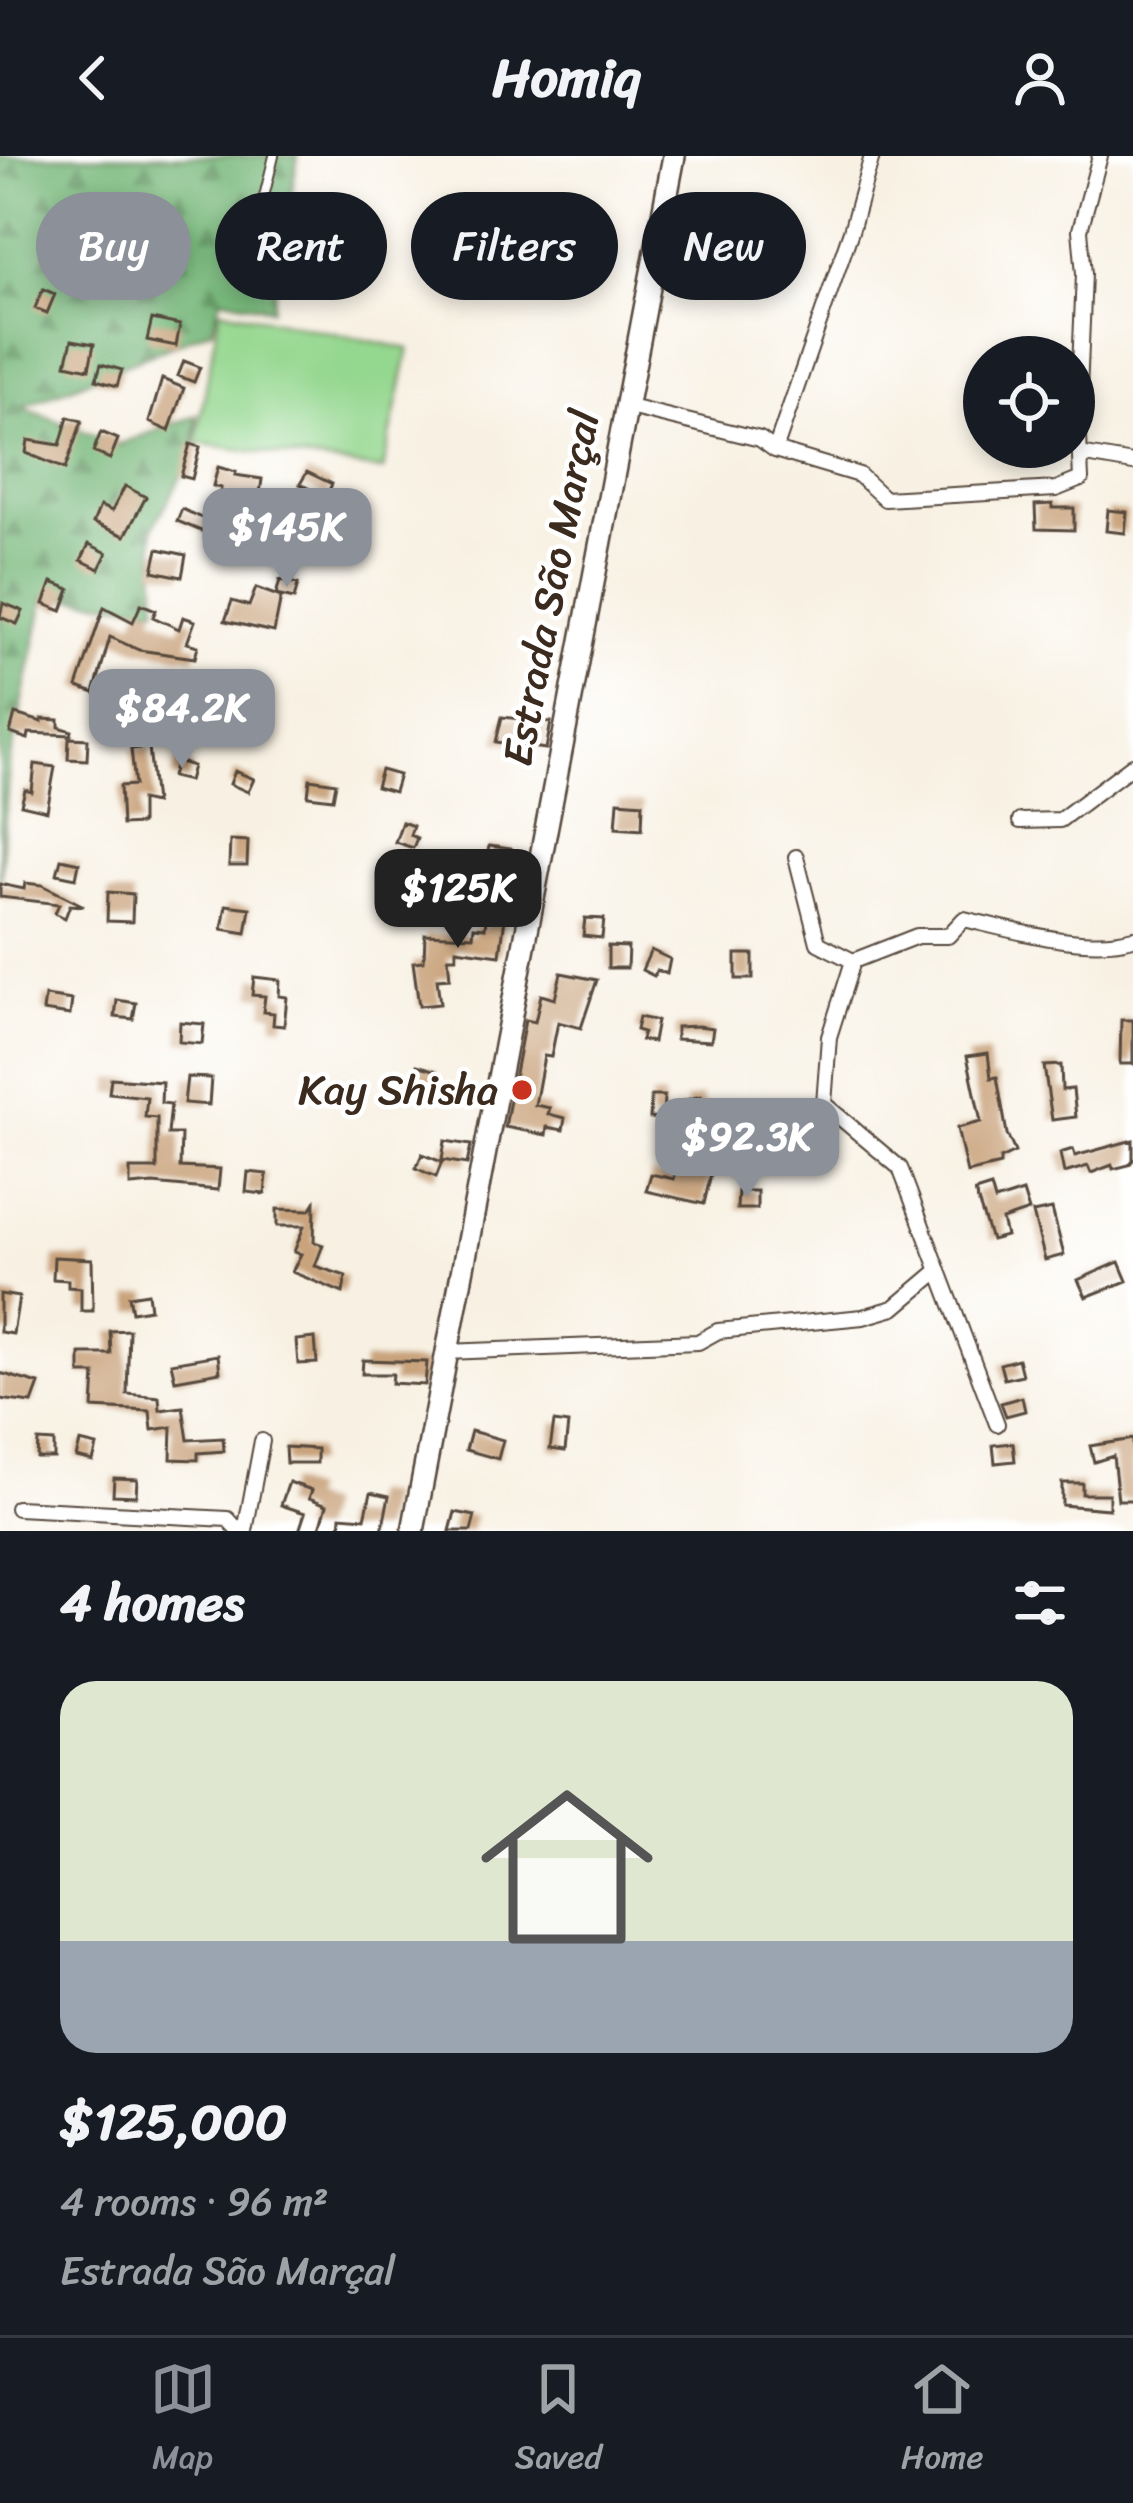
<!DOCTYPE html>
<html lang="en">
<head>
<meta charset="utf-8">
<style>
	body { margin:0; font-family:Sriracha,sans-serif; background:#20242c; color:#f1f3f6; height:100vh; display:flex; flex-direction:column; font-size:45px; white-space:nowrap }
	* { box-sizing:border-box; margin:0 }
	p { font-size:39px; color:#9ea1a6 }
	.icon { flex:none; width:66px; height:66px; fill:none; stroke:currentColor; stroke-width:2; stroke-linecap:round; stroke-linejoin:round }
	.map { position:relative; height:1375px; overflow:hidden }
	.side { display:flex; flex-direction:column; background:#171b24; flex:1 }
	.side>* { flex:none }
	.banner { position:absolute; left:36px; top:36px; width:1062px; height:108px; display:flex; gap:24px }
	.fabs { position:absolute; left:963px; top:180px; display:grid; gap:24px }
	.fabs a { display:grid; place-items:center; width:132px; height:132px; border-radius:50%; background:#171b24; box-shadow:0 6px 18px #0003; font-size:60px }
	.price { position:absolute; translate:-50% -102px; padding:0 27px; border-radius:24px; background:#8c9099; color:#fff; font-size:39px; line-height:78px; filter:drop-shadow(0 3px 6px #0008) }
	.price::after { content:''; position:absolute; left:50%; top:72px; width:36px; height:27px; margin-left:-18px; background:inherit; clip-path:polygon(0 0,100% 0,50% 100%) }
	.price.current { background:#222; color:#fff }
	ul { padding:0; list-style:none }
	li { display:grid; align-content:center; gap:24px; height:636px; padding:0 60px }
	li span { display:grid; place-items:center; height:372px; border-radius:36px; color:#555 }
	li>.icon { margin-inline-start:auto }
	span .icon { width:216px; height:216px; fill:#fffc; stroke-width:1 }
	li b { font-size:51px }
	h2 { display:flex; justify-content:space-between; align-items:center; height:144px; padding:0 60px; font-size:51px }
	.chip { padding:0 42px; border-radius:54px; background:#171b24; box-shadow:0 6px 18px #0003; font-size:42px; line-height:108px }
	.chip.current { background:#8c9099; color:#fff }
	header { display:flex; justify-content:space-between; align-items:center; height:156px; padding:0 60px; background:#171b24; font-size:54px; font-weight:700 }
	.tabs { display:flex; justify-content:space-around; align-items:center; height:168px; border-top:3px solid #363941; background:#171b24; font-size:33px; color:#9ea1a6 }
	.tabs a { display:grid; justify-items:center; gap:6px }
	.tabs .current { color:#8c9099 }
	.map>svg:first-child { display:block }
	.forest { fill:url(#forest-firs); stroke:#59714c; stroke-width:3 }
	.pitch { fill:#94d78f; stroke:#688056; stroke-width:3 }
	.building { fill:#c9a37c }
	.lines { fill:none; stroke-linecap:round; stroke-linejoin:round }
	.lane-casing { stroke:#57483c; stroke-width:12 }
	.street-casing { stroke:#57483c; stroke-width:18 }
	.secondary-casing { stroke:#57483c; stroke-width:26 }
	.lane { stroke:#fff; stroke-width:8 }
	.street { stroke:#fff; stroke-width:14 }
	.secondary { stroke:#fff; stroke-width:21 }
	.poi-dot { fill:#c8321e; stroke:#fff; stroke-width:4.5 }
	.labels { text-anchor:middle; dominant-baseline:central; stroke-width:9; stroke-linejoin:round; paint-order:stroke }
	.street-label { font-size:42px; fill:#3b2a1e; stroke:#fff }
	.poi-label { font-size:42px; fill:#3b2a1e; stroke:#fff; text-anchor:end }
</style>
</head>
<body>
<header><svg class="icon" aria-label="back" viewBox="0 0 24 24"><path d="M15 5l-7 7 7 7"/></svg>Homiq<svg class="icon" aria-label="person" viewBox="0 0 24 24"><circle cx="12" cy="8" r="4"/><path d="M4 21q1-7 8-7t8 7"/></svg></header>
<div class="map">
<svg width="1133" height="1375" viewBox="0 0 1133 1375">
	<defs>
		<pattern id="forest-firs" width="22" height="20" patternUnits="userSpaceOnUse" patternTransform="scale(3)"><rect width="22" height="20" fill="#77b87a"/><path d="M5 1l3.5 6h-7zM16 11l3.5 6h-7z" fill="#639663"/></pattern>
	</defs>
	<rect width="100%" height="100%" fill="#fff"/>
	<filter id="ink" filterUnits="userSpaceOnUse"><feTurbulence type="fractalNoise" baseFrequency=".00833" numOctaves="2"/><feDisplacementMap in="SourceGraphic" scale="24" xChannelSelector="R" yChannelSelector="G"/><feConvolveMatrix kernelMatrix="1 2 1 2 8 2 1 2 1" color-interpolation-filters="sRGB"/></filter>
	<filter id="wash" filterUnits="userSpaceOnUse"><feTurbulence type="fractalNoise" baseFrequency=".004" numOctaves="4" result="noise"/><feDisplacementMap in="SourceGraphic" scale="48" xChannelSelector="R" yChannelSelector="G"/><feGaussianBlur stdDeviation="2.7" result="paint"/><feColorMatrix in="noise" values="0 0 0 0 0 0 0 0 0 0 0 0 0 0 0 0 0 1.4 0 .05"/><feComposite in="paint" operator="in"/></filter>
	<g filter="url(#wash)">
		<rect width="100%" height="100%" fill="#f8f1e3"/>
		<path class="forest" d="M 0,0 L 298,0 L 272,153 L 221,142 L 212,173 L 22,251 L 118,289 L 197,259 L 193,299 L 153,372 L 157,451 L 45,440 L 9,609 L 0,726 Z"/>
		<path class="pitch" d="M 220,153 L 409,193 L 383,314 L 196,287 Z"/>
		<g id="blocks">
			<path class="building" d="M 43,133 L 55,138 L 47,157 L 35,152 Z
				M 152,163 L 180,169 L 176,190 L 147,184 Z
				M 72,184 L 94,188 L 89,213 L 66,208 Z
				M 184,205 L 200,211 L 194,226 L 178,220 Z
				M 101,208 L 122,214 L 117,230 L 96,224 Z
				M 162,223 L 184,232 L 169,275 L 149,266 Z
				M 68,261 L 82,265 L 65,313 L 26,297 L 28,284 L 60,289 Z
				M 101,276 L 118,283 L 110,303 L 93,296 Z
				M 190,288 L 200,291 L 192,323 L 181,320 Z
				M 218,311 L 236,316 L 235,319 L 262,323 L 258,352 L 264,354 L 261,365 L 284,369 L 279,392 L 291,393 L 289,408 L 205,382 L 206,377 L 177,365 L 182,353 L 212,367 L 221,332 L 213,330 Z
				M 307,316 L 332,328 L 326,341 L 300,328 Z
				M 125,330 L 146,341 L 125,380 L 93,367 L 100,350 L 112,355 Z
				M 1052,348 L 1052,352 L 1074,352 L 1074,374 L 1036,373 L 1035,349 Z
				M 1108,354 L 1127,356 L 1125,377 L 1106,375 Z
				M 89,388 L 107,397 L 99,413 L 81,404 Z
				M 158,393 L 186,399 L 182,421 L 153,415 Z
				M 280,424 L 298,428 L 294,443 L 276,439 Z
				M 52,426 L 70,433 L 62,455 L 44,448 Z
				M 256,432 L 281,441 L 274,476 L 225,465 L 232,445 L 249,450 Z
				M 3,447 L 23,455 L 17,468 L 0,461 Z
				M 141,448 L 156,454 L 153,461 L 179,473 L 183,461 L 195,465 L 187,487 L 198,490 L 195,502 L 139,494 L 110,481 L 94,537 L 77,531 L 104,451 L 133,466 Z
				M 148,557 L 163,561 L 158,579 L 144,575 Z
				M 15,558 L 42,566 L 42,563 L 59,564 L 59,571 L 72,575 L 71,579 L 29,577 L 28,583 L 10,577 Z
				M 502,561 L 551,566 L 546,593 L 496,586 Z
				M 69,582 L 88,583 L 87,604 L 68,603 Z
				M 149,591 L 155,647 L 141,644 L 141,668 L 122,669 L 120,630 L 135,629 L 131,593 Z
				M 176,605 L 193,610 L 189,625 L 172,621 Z
				M 35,608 L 55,611 L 47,655 L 21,649 L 25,634 L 32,636 Z
				M 381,614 L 399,619 L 394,636 L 376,631 Z
				M 235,615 L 254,623 L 248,636 L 230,628 Z
				M 310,623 L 336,627 L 333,643 L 308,640 Z
				M 618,645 L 643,647 L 642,673 L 616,671 Z
				M 402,666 L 413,670 L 410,679 L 417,682 L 413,692 L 395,686 Z
				M 230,684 L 248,685 L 247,710 L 229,710 Z
				M 489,690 L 511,693 L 507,721 L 491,718 L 493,707 L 486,706 Z
				M 61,703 L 79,707 L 76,722 L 57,718 Z
				M 435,703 L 449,706 L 444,726 L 430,723 Z
				M 25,727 L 42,729 L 84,750 L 70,749 L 65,762 L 55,757 L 59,748 L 0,741 L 0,728 L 24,733 Z
				M 108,736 L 133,738 L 132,766 L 107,765 Z
				M 488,745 L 516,748 L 514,763 L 505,762 L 500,799 L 456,793 L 456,801 L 448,801 L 450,822 L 437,823 L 440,848 L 419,850 L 413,806 L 424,805 L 425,778 L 473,780 L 474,771 L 485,772 Z
				M 226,749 L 250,752 L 246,777 L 222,773 Z
				M 585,762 L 604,763 L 602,782 L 583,780 Z
				M 608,790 L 628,791 L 627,812 L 608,812 Z
				M 651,794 L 670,803 L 667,818 L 657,814 L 654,820 L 642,814 Z
				M 736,798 L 753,798 L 753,823 L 736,823 Z
				M 561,817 L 597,824 L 581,872 L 558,866 L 551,901 L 544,900 L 535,949 L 550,952 L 548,958 L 565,962 L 563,974 L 547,971 L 546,979 L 505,971 L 525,864 L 535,866 L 541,839 L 555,843 Z
				M 254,821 L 280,824 L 279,840 L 287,841 L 284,870 L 273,869 L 274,857 L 263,856 L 265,840 L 252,839 Z
				M 45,840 L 72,844 L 70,859 L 43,855 Z
				M 117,844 L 136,847 L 133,863 L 115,861 Z
				M 639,861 L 657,865 L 653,886 L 641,884 L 643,876 L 636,874 Z
				M 1121,864 L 1133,864 L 1133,908 L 1120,908 Z
				M 180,866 L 204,868 L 202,888 L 179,886 Z
				M 698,870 L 713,872 L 711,885 L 676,883 L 676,871 Z
				M 988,897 L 991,922 L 997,921 L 1007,978 L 1015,996 L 1000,1003 L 1000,1009 L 967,1017 L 957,972 L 981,966 L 967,900 Z
				M 417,909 L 437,915 L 432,931 L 412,925 Z
				M 1061,909 L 1062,934 L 1073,933 L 1076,961 L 1052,964 L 1044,910 Z
				M 187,921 L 211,922 L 209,949 L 184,947 Z
				M 111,922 L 162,926 L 161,947 L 171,948 L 168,978 L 181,978 L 180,1011 L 220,1013 L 218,1034 L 153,1028 L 130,1030 L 130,1013 L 157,1013 L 157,962 L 145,961 L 147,941 L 109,937 Z
				M 651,940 L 664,940 L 663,963 L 650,962 Z
				M 701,940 L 707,960 L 706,975 L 677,975 L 677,959 L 688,959 L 685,944 Z
				M 756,956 L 758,976 L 736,978 L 734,959 Z
				M 729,974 L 731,993 L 710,995 L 708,976 Z
				M 778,983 L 779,999 L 756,1000 L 756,985 Z
				M 1133,984 L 1133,1004 L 1129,1009 L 1113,1013 L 1112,1009 L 1091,1017 L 1088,1010 L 1064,1017 L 1060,997 L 1073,993 L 1075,1000 Z
				M 445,985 L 471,989 L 467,1008 L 442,1004 Z
				M 422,998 L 442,1006 L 436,1021 L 416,1012 Z
				M 679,1005 L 712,1013 L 704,1048 L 646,1035 L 651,1018 L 674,1023 Z
				M 248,1016 L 267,1018 L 265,1038 L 246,1036 Z
				M 991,1031 L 995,1045 L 1023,1036 L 1029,1055 L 1002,1064 L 1006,1080 L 991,1084 L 975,1036 Z
				M 738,1035 L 757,1035 L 757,1053 L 737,1053 Z
				M 315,1046 L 314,1086 L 323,1089 L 315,1110 L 346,1120 L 343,1137 L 292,1116 L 301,1098 L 294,1096 L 304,1070 L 277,1070 L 277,1053 L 310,1054 Z
				M 1052,1053 L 1064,1099 L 1045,1104 L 1033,1057 Z
				M 54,1101 L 92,1103 L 93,1155 L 81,1155 L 81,1132 L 68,1131 L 68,1124 L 53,1123 Z
				M 1119,1106 L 1127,1125 L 1086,1141 L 1078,1124 Z
				M 148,1137 L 150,1153 L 132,1156 L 129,1140 Z
				M 0,1138 L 19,1141 L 13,1178 L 0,1176 Z
				M 129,1174 L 127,1238 L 159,1241 L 160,1254 L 183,1251 L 188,1284 L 223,1282 L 224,1295 L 198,1297 L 198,1304 L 171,1303 L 172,1271 L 152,1274 L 150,1255 L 93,1252 L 95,1218 L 80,1218 L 80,1198 L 111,1198 L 110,1175 Z
				M 315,1182 L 317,1207 L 298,1208 L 296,1184 Z
				M 218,1199 L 220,1216 L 175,1224 L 171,1207 Z
				M 1018,1203 L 1022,1219 L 1004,1223 L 1000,1208 Z
				M 363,1204 L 427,1206 L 425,1229 L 392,1227 L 393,1218 L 362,1218 Z
				M 0,1217 L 39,1228 L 32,1247 L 0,1243 Z
				M 1022,1241 L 1025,1255 L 1006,1260 L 1001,1247 Z
				M 554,1266 L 568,1268 L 565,1295 L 550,1293 Z
				M 471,1275 L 503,1284 L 498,1303 L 466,1294 Z
				M 1133,1283 L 1133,1344 L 1118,1344 L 1113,1300 L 1094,1306 L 1090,1290 Z
				M 38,1285 L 54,1286 L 54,1302 L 37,1302 Z
				M 80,1286 L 97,1290 L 93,1305 L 76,1301 Z
				M 1013,1287 L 1015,1305 L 995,1307 L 993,1289 Z
				M 285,1291 L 317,1293 L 317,1307 L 286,1307 Z
				M 114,1322 L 137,1323 L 136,1340 L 113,1339 Z
				M 289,1326 L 312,1334 L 309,1342 L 327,1349 L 319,1375 L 299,1375 L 305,1357 L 281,1349 Z
				M 1062,1327 L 1082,1327 L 1082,1338 L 1109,1338 L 1109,1353 L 1062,1349 Z
				M 371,1336 L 389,1340 L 382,1375 L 340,1375 L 341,1360 L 365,1362 Z
				M 455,1356 L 475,1360 L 471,1375 L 450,1375 Z"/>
		</g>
	</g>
	<g filter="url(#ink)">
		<use href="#blocks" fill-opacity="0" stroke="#57483c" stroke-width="3"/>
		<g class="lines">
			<g class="lane-casing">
				<path id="lane" d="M 246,114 L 274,0"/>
			</g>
			<g class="street-casing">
				<path id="street" d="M 625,250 L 760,283 L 775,294 L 859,319 L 885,343 L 1056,333 L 1081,323 L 1078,259 L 1084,118 L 1080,74 L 1100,0
					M 775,294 L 851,75 L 872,0
					M 1080,298 L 1133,307
					M 1020,665 L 1060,664 L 1133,609
					M 796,701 L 818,787 L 853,805
					M 446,1196 L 698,1186 L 718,1175 L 863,1161 L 894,1152 L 939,1114
					M 997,1268 L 900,1012 L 824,948 L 829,881 L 853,805 L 917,780 L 948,780 L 964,763 C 1011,774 1087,796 1133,782
					M 17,1352 L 228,1363 L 239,1375
					M 245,1375 L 262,1285"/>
			</g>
			<g class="secondary-casing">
				<path id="secondary" d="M 413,1375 L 674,0"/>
			</g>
			<use href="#lane" class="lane"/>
			<use href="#street" class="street"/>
			<use href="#secondary" class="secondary"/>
		</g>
	</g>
	<circle class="poi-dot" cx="522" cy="934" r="12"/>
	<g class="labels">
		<g class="street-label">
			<text transform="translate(551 432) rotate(-79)">Estrada São Marçal</text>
		</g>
		<g class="poi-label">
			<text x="498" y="934">Kay Shisha</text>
		</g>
	</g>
</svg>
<div class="fabs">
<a><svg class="icon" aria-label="locate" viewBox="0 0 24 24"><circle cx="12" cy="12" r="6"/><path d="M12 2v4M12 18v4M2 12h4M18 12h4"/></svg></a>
</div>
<b class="price" style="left:287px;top:434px">$145K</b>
<b class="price" style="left:182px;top:615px">$84.2K</b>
<b class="price current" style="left:458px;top:795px">$125K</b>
<b class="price" style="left:747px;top:1044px">$92.3K</b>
<div class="banner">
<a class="chip current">Buy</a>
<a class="chip">Rent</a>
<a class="chip">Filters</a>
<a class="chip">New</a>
</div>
</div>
<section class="side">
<h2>4 homes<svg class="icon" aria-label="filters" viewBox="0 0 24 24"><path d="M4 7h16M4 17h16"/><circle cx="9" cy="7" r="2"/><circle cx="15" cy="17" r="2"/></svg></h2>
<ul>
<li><span style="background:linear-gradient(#dfe7d0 70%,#9aa5b1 0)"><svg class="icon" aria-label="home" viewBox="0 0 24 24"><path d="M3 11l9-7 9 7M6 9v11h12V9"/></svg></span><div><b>$125,000</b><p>4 rooms · 96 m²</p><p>Estrada São Marçal</p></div></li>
</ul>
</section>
<nav class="tabs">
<a class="current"><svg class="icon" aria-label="map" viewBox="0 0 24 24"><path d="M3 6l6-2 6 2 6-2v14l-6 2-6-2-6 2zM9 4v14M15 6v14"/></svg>Map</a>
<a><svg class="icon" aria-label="saved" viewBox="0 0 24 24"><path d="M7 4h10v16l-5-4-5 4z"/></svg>Saved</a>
<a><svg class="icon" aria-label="home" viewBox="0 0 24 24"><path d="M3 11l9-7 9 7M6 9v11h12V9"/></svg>Home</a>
</nav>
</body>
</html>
